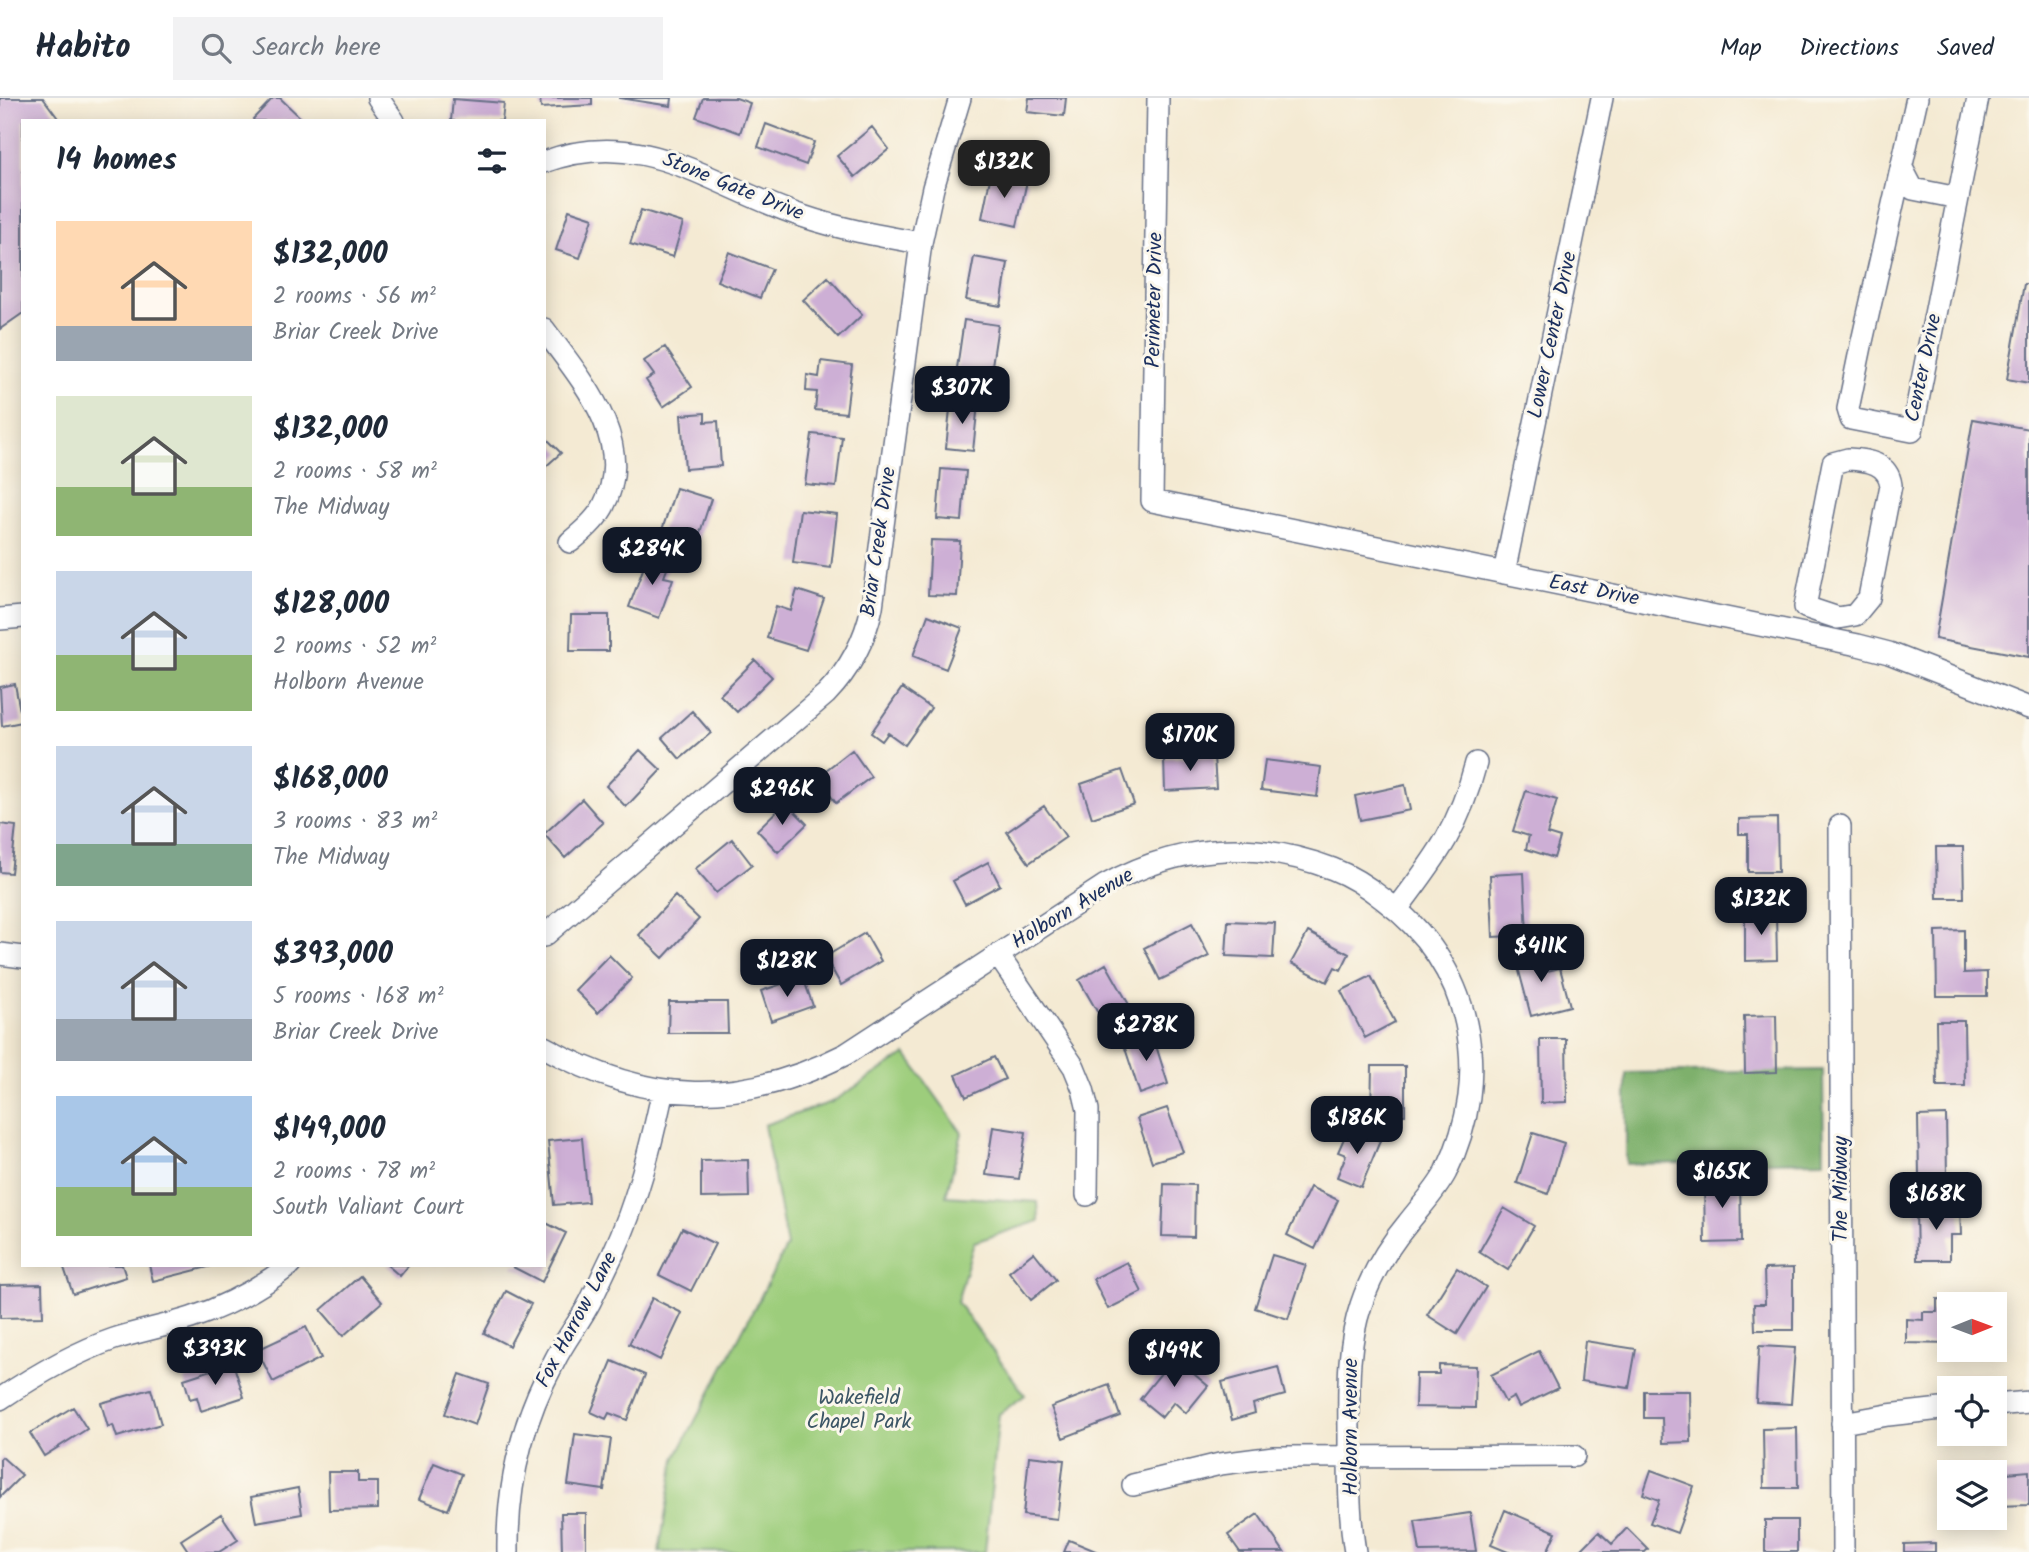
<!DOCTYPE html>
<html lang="en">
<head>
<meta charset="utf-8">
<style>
	body { margin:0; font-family:Kalam,sans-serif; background:#f2f2f3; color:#1f2937; height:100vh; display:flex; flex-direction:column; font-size:26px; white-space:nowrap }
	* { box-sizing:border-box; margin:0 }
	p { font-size:23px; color:#747a83 }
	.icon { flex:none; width:38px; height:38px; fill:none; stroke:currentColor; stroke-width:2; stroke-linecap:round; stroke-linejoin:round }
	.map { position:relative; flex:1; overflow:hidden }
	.side { position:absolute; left:21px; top:21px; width:525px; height:1148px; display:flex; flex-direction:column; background:#fff; border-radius:0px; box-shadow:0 4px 18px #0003 }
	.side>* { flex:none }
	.needle { width:46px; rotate:89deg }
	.controls { position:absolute; left:1937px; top:1194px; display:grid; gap:14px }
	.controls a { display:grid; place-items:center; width:70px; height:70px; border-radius:0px; background:#fff; box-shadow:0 4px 18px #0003; font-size:35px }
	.price { position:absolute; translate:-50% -60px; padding:0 16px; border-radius:14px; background:#111827; color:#fff; font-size:23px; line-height:46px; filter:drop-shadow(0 2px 4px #0008) }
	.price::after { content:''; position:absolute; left:50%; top:42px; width:21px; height:16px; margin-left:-10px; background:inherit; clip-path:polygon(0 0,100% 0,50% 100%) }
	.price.active { background:#222; color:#fff }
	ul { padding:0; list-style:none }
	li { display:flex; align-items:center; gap:21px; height:175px; padding:0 35px }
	li span { display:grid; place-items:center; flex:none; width:196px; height:140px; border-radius:0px; color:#555 }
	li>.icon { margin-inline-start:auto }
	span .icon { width:84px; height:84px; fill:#fffc; stroke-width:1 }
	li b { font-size:30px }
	h2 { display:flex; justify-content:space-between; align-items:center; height:84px; padding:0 35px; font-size:30px }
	header { display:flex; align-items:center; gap:42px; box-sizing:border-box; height:98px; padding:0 35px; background:#fff; border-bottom:2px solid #e0e1e3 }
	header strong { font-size:33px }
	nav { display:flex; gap:38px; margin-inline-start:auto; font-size:24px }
	.search { width:490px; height:63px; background:#f2f2f3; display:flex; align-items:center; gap:18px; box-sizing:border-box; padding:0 24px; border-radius:0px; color:#747a83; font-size:26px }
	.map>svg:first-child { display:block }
	.green { fill:#9dcd7c; stroke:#5c7e6d; stroke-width:2 }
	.forest { fill:#7eb06c; stroke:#4c7065; stroke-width:2 }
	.building { fill:#cdafd5 }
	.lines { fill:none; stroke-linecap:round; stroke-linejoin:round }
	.street-casing { stroke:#677087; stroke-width:24 }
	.street { stroke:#fff; stroke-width:21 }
	.labels { text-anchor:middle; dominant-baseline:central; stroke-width:6; stroke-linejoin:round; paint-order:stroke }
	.street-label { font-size:21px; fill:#1b2f5e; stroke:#fbf7ec }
	.park-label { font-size:21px; fill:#3c5666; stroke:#fbf7ec }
</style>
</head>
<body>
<header>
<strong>Habito</strong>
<div class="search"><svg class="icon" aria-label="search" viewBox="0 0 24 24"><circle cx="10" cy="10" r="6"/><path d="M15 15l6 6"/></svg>Search here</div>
<nav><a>Map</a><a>Directions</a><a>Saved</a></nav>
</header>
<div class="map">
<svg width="2029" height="1454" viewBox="0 0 2029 1454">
	<rect width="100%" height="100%" fill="#fbf7ec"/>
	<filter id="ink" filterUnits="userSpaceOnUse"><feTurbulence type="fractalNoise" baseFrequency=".0143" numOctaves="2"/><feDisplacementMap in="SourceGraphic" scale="14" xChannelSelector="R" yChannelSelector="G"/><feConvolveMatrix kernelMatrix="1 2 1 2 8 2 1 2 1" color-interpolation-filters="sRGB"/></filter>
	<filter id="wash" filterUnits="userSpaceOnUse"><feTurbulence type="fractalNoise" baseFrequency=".00686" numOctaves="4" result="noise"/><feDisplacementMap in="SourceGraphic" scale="28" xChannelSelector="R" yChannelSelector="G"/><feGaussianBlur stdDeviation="1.57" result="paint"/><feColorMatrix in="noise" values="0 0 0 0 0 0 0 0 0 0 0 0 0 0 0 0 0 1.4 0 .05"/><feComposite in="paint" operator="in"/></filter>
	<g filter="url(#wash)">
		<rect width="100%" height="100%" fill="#f4ead3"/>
		<path class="green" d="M 906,956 L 962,1035 L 946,1098 L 1038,1104 L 1039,1123 L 974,1144 L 957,1204 L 1025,1297 L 999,1316 L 985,1454 L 659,1454 L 675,1361 L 787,1148 L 764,1027 L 832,1004 Z"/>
		<path class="forest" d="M 1823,972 L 1824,1063 L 1626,1066 L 1626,975 Z"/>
		<g id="blocks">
			<path class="building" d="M 0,0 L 43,0 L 60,23 L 23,23 L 23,215 L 0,231 Z
				M 273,0 L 280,0 L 304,23 L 254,23 L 253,21 Z
				M 540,0 L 592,0 L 592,7 L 541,10 Z
				M 619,0 L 672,0 L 671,8 Z
				M 703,0 L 736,0 L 750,5 L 740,35 L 696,19 Z
				M 1029,0 L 1066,0 L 1064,18 L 1027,14 Z
				M 453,1 L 504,5 L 502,23 L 451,23 Z
				M 766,26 L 814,44 L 806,67 L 758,49 Z
				M 872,29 L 889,51 L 855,79 L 837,58 Z
				M 991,76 L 1027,83 L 1017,128 L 982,120 Z
				M 569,112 L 593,120 L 580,160 L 556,152 Z
				M 641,112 L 683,125 L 673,159 L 630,146 Z
				M 729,154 L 772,171 L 760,200 L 717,183 Z
				M 974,159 L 1008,165 L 1001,208 L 966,202 Z
				M 828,179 L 862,217 L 838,240 L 803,202 Z
				M 2024,186 L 2029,186 L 2029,285 L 2007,281 Z
				M 964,222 L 998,227 L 990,281 L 956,277 Z
				M 665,249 L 692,289 L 663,309 L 646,282 L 654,277 L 644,263 Z
				M 821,263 L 852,267 L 846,315 L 815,312 L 817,294 L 806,293 L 807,277 L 819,279 Z
				M 951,302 L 978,305 L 973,353 L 946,350 Z
				M 705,315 L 705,324 L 718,323 L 721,368 L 685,371 L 681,317 Z
				M 1973,321 L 2029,331 L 2029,559 L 1935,541 Z
				M 812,336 L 842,339 L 836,389 L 805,386 Z
				M 544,338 L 561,355 L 544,370 Z
				M 941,371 L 966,373 L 962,423 L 937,421 Z
				M 676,390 L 711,401 L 694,453 L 659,441 Z
				M 800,412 L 837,416 L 831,470 L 793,465 Z
				M 931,442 L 960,443 L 957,498 L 928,497 Z
				M 649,455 L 670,463 L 664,479 L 673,481 L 659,520 L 629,509 Z
				M 797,492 L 824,501 L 806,552 L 767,540 L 776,508 L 791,513 Z
				M 571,517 L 609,517 L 609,553 L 570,553 Z
				M 928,517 L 962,530 L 946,571 L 913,558 Z
				M 755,562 L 772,579 L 737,614 L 720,597 Z
				M 15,586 L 22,624 L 2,628 L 0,589 Z
				M 902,590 L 931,610 L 905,647 L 888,635 L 882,643 L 871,635 Z
				M 692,613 L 711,635 L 680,661 L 662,640 Z
				M 640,652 L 661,672 L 626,709 L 606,688 Z
				M 852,652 L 871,679 L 836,705 L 817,679 Z
				M 1214,658 L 1216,690 L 1165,693 L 1164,660 Z
				M 1265,662 L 1321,669 L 1317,699 L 1261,692 Z
				M 1122,672 L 1134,706 L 1092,720 L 1081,686 Z
				M 1405,687 L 1410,712 L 1360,722 L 1355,698 Z
				M 1526,693 L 1557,702 L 1547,736 L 1560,740 L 1554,760 L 1526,751 L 1529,738 L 1513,733 Z
				M 582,701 L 603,725 L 565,760 L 544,736 Z
				M 786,704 L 807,726 L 778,754 L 757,732 Z
				M 1044,708 L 1066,739 L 1029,765 L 1007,734 Z
				M 1777,720 L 1778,774 L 1748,774 L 1748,736 L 1739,736 L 1739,721 Z
				M 0,726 L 16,728 L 11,775 L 0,774 Z
				M 732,741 L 752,767 L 716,795 L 695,771 Z
				M 1936,749 L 1963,749 L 1964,800 L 1937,800 Z
				M 988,764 L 1000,787 L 965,806 L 953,783 Z
				M 1524,775 L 1527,837 L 1493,839 L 1490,777 Z
				M 675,798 L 699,821 L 663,860 L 639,837 Z
				M 1776,814 L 1777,862 L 1745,863 L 1745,815 Z
				M 1228,823 L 1275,825 L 1273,860 L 1226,858 Z
				M 1192,825 L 1209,858 L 1160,882 L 1144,850 Z
				M 1964,832 L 1964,875 L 1987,874 L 1987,898 L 1937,898 L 1936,833 Z
				M 1308,834 L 1349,856 L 1341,872 L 1335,869 L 1327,884 L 1291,865 Z
				M 865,835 L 881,863 L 841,887 L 825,859 Z
				M 1541,851 L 1547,873 L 1560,870 L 1570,908 L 1531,918 L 1515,858 Z
				M 609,857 L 632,880 L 598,915 L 575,892 Z
				M 1106,866 L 1140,926 L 1113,941 L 1079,882 Z
				M 1371,878 L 1395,924 L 1365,940 L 1341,893 Z
				M 803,879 L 813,908 L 771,923 L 761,893 Z
				M 669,904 L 727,904 L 728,935 L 668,935 Z
				M 1776,917 L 1777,974 L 1745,975 L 1744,918 Z
				M 1936,923 L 1964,923 L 1965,988 L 1937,988 Z
				M 1152,935 L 1168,986 L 1140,996 L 1123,944 Z
				M 1540,941 L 1566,941 L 1567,1004 L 1541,1005 Z
				M 994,959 L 1005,981 L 966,999 L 956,977 Z
				M 1372,968 L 1405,968 L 1405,1017 L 1371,1017 Z
				M 1167,1010 L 1183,1054 L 1152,1064 L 1137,1020 Z
				M 1946,1017 L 1947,1079 L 1919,1079 L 1918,1018 Z
				M 993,1029 L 1026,1034 L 1019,1081 L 986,1077 Z
				M 1349,1029 L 1380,1043 L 1361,1089 L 1337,1079 L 1346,1057 L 1338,1054 Z
				M 1533,1035 L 1564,1045 L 1548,1096 L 1517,1085 Z
				M 582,1040 L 588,1104 L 554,1107 L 548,1043 Z
				M 748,1062 L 749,1099 L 701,1100 L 701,1063 Z
				M 1740,1079 L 1741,1144 L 1705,1145 L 1704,1080 Z
				M 1164,1086 L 1195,1087 L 1194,1139 L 1162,1138 Z
				M 1310,1089 L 1338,1102 L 1315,1151 L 1287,1137 Z
				M 1960,1109 L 1961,1137 L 1950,1137 L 1950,1162 L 1917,1162 L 1916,1110 Z
				M 1504,1110 L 1534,1128 L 1508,1172 L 1479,1154 Z
				M 544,1124 L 566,1135 L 542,1184 L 513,1169 L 514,1167 L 544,1167 Z
				M 682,1130 L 715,1146 L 691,1193 L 659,1177 Z
				M 1034,1154 L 1056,1182 L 1031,1202 L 1009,1174 Z
				M 1272,1157 L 1306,1167 L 1288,1221 L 1255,1210 Z
				M 1127,1164 L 1142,1194 L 1108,1211 L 1093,1181 Z
				M 63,1167 L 122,1167 L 126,1179 L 73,1196 Z
				M 149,1167 L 212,1167 L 212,1168 L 153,1183 Z
				M 387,1167 L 409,1167 L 400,1178 Z
				M 1457,1170 L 1486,1189 L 1457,1236 L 1427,1217 Z
				M 1793,1170 L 1793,1232 L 1755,1232 L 1754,1206 L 1765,1206 L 1764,1171 Z
				M 360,1178 L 382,1204 L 343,1238 L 321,1212 Z
				M 42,1186 L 43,1219 L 0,1220 L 0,1187 Z
				M 506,1193 L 531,1206 L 509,1248 L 484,1235 Z
				M 652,1200 L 682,1215 L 660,1262 L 629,1246 Z
				M 1937,1201 L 1974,1202 L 1974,1206 L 1950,1206 L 1950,1246 L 1906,1245 L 1906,1221 L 1923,1222 L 1923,1214 L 1937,1214 Z
				M 306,1229 L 321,1260 L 273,1284 L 257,1252 Z
				M 1585,1243 L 1636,1251 L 1629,1290 L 1581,1283 Z
				M 1759,1248 L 1795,1250 L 1791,1306 L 1756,1304 Z
				M 1539,1253 L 1558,1290 L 1519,1309 L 1514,1299 L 1505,1304 L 1491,1277 Z
				M 1174,1259 L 1208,1288 L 1186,1315 L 1174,1304 L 1162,1319 L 1140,1301 Z
				M 612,1263 L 645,1277 L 627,1322 L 609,1315 L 606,1321 L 591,1314 Z
				M 233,1265 L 244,1299 L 201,1313 L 197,1299 L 190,1301 L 184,1281 Z
				M 1439,1267 L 1476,1268 L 1475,1310 L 1415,1309 L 1416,1276 L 1439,1276 Z
				M 1278,1269 L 1285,1297 L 1253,1306 L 1255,1315 L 1232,1322 L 1222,1284 Z
				M 460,1276 L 489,1286 L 475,1327 L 445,1316 Z
				M 1109,1287 L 1120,1318 L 1063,1340 L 1051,1309 Z
				M 151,1291 L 161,1326 L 117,1339 L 113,1327 L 108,1329 L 101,1305 Z
				M 1644,1293 L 1690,1293 L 1691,1344 L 1663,1345 L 1662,1320 L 1644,1320 Z
				M 73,1309 L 87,1331 L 44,1358 L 30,1335 Z
				M 1797,1330 L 1798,1390 L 1764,1390 L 1763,1331 Z
				M 575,1336 L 611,1341 L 604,1392 L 568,1387 Z
				M 1029,1358 L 1064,1362 L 1057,1421 L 1023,1417 Z
				M 2,1359 L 22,1377 L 0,1399 L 0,1361 Z
				M 434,1365 L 462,1376 L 448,1412 L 419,1401 Z
				M 1651,1372 L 1694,1388 L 1677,1435 L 1650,1425 L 1659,1402 L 1643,1396 Z
				M 2029,1373 L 2029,1407 L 1995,1408 L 1995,1376 Z
				M 328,1374 L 358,1374 L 358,1384 L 378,1384 L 378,1411 L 329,1412 Z
				M 298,1390 L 302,1416 L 256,1424 L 251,1399 Z
				M 1505,1412 L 1556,1434 L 1547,1454 L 1508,1454 L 1491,1447 Z
				M 561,1415 L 586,1415 L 586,1454 L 562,1454 Z
				M 1470,1415 L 1476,1453 L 1420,1454 L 1415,1423 Z
				M 221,1416 L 238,1442 L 219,1454 L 189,1454 L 181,1442 Z
				M 1258,1416 L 1284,1454 L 1240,1454 L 1228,1437 Z
				M 1765,1422 L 1797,1422 L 1797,1454 L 1765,1454 Z
				M 1627,1430 L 1648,1451 L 1645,1454 L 1579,1454 L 1599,1434 L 1612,1446 Z
				M 1069,1442 L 1098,1454 L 1064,1454 Z
				M 1935,1445 L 1935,1454 L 1904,1454 L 1904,1446 Z"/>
		</g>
	</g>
	<g filter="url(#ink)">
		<use href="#blocks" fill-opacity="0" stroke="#677087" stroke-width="2"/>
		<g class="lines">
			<g class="street-casing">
				<path id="street" d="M 378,0 L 394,23
					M 1158,0 L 1152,403 L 1858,547 L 1889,555 L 2029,610
					M 1917,0 L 1861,248 L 1848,311 L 1851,321 L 1912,333 L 1958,100
					M 544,64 C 644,27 711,88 802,118 C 840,131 881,138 921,145
					M 1902,70 L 1913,91 L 1958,100 L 1978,0
					M 544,231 C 580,280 638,344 603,409 C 595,423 582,434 570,444
					M 1848,361 C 1868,362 1888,365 1891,387 L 1869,500 L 1855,517 L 1838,520 L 1805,509 L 1833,365 Z
					M 1504,475 L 1602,0
					M 0,521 L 23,519
					M 1840,728 L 1843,1454
					M 1397,811 C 1437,758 1459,730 1476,665
					M 544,838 L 826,596 C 850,571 865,543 872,509 L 921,145 L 933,90 L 960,0
					M 0,856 L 23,859
					M 998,857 L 1074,969 L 1083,991 L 1088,1012 L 1087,1097
					M 544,949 C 648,1007 740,1010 846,956 L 1104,788 C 1179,746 1254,741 1333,771 C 1351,778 1368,789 1383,801 C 1472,866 1494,976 1446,1074 C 1436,1093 1421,1108 1408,1125 C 1388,1149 1371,1177 1361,1207 C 1346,1251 1349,1297 1349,1343 C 1349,1380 1349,1418 1355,1454
					M 0,1301 C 36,1277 73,1255 114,1241 C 139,1233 166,1228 191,1220 C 227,1208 260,1190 290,1167
					M 1995,1307 L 2029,1304
					M 1842,1325 L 1888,1317 L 1950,1310
					M 1133,1387 L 1220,1366 L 1274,1359 L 1574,1358
					M 508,1454 C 507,1387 522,1323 554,1264 C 564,1243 579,1225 590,1204 C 598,1188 605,1172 613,1156 C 637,1104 651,1048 663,992"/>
			</g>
			<use href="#street" class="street"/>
		</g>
	</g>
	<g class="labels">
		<g class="street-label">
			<text transform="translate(733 89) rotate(22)">Stone Gate Drive</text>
			<text transform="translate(1155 202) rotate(-89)">Perimeter Drive</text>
			<text transform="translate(1553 237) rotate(-78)">Lower Center Drive</text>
			<text transform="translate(1924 270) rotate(-78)">Center Drive</text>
			<text transform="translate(879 444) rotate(-82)">Briar Creek Drive</text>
			<text transform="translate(1594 493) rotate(11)">East Drive</text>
			<text transform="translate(1073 811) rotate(-31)">Holborn Avenue</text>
			<text transform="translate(1841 1091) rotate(-90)">The Midway</text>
			<text transform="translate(577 1222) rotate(-62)">Fox Harrow Lane</text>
			<text transform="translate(1351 1329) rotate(-90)">Holborn Avenue</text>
		</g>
		<g class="park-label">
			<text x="859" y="1300">Wakefield<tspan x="859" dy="24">Chapel Park</tspan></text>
		</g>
	</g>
</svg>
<div class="controls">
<a><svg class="needle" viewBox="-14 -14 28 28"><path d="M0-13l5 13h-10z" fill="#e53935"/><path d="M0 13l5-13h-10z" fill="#747a83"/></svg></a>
<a><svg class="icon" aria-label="locate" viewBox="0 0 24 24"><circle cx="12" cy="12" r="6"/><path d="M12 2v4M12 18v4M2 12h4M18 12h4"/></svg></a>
<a><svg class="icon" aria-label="layers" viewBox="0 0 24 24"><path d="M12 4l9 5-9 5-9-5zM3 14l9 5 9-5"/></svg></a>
</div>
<b class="price active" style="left:1004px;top:102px">$132K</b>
<b class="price" style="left:962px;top:328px">$307K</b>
<b class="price" style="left:652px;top:489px">$284K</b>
<b class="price" style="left:1190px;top:675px">$170K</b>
<b class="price" style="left:782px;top:729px">$296K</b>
<b class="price" style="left:1761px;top:839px">$132K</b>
<b class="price" style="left:1541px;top:886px">$411K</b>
<b class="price" style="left:787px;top:901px">$128K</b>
<b class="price" style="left:1146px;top:965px">$278K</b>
<b class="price" style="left:1357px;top:1058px">$186K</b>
<b class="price" style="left:1722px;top:1112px">$165K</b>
<b class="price" style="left:1936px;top:1134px">$168K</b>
<b class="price" style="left:215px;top:1289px">$393K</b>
<b class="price" style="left:1174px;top:1291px">$149K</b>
<section class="side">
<h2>14 homes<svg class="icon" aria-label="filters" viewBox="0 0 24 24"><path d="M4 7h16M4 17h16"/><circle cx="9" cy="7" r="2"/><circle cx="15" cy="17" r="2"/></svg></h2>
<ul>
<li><span style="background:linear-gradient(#ffd9b3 75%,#9aa5b1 0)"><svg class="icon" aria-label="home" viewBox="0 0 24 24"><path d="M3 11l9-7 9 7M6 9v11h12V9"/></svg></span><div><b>$132,000</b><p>2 rooms · 56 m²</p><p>Briar Creek Drive</p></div></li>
<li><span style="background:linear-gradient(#dfe7d0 65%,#8fb573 0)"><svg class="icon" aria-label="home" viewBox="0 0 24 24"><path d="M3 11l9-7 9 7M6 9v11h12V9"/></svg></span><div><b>$132,000</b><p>2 rooms · 58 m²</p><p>The Midway</p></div></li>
<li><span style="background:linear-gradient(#c9d6e8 60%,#8fb573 0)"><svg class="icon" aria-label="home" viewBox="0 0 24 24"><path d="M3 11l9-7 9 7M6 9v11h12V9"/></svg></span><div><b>$128,000</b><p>2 rooms · 52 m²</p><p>Holborn Avenue</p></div></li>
<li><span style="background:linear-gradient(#c9d6e8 70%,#7fa58c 0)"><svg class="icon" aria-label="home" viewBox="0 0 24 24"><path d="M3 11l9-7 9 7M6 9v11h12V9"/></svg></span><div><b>$168,000</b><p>3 rooms · 83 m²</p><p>The Midway</p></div></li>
<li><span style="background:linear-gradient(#c9d6e8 70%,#9aa5b1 0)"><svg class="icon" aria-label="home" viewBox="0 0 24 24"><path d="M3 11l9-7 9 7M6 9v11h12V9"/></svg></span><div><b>$393,000</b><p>5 rooms · 168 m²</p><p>Briar Creek Drive</p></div></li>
<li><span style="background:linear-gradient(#a9c7e8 65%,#8fb573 0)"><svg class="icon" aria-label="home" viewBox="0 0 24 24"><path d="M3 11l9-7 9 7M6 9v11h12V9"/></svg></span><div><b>$149,000</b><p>2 rooms · 78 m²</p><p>South Valiant Court</p></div></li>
</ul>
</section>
</div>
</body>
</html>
